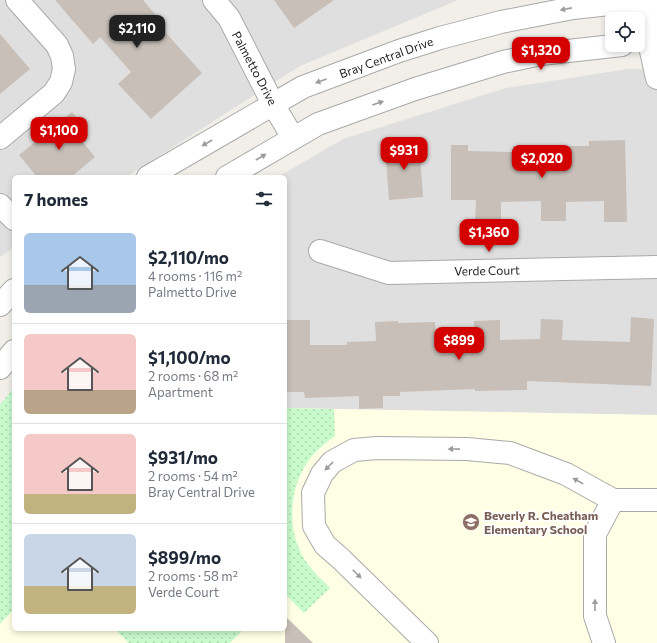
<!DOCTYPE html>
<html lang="en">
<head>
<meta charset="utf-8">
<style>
	body { margin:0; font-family:Commissioner,sans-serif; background:#f6f6f7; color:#1f2937; height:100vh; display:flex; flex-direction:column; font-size:15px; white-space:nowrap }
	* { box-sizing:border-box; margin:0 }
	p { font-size:13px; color:#747a83 }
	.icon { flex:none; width:22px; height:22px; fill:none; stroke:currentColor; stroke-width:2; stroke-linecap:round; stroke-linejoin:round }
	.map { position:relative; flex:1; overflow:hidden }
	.side { position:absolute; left:12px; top:175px; width:275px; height:456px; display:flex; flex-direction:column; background:#fff; border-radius:6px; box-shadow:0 2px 6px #0003 }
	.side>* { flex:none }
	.fabs { position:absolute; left:605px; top:12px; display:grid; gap:8px }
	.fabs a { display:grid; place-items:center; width:40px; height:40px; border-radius:6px; background:#fff; box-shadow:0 2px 6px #0003; font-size:20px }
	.price { position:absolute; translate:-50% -34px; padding:0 9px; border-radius:8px; background:#d40000; color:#fff; font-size:13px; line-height:26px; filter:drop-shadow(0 1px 2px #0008) }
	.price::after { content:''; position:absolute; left:50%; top:24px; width:12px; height:9px; margin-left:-6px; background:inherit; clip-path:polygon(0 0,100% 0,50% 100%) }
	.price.selected { background:#222; color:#fff }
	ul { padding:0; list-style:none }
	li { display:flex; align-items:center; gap:12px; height:100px; padding:0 12px }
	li+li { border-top:1px solid #e0e1e3 }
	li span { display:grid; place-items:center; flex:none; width:112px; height:80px; border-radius:6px; color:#555 }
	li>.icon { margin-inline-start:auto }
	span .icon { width:48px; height:48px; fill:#fffc; stroke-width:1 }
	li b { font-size:17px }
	h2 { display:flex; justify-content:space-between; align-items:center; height:48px; padding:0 12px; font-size:17px }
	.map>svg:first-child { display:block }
	.residential { fill:#e0dfdf }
	.education { fill:#ffffe5 }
	.park { fill:url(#park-dots) }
	.building { fill:#c7bfb8 }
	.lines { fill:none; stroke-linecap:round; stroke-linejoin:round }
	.minor-casing { stroke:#a9a9a9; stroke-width:24 }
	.minor { stroke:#fff; stroke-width:22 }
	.oneway { fill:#9c9c9c }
	.labels { text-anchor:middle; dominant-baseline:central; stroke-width:3.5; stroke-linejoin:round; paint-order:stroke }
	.street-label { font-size:12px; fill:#222; stroke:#fff }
	.education-label { font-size:12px; font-weight:bold; fill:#785e54; stroke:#fff; text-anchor:start }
</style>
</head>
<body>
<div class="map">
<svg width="657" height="643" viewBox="0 0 657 643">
	<defs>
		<pattern id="park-dots" width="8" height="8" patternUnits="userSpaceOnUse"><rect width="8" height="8" fill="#c8facc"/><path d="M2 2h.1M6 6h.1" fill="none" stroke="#acd6af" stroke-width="1.8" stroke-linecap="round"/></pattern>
	</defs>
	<rect width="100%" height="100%" fill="#f2efe9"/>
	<path class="residential" d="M 0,0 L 458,0 L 300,66 L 126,177 L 14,177 L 14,248 L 0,257 Z
		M 628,69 L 657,69 L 657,415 L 285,408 L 285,177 L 278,177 L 343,139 L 506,88 Z"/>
	<path class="education" d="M 14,387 L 14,629 L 285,629 L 285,408 L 657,415 L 657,643 L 0,643 L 0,406 Z"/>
	<path class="park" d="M 14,387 L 14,609 L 0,624 L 0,405 Z
		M 285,408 L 334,409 L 335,436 C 327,442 318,449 312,456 C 288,485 285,532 307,563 C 313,572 323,580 330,588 L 304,613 L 285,594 Z
		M 115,629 L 244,629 L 230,643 L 129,643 Z"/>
	<path class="building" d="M 55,0 L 143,0 L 160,20 L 157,23 L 202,73 L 151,119 L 118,84 L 131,72 L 100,37 L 93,44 Z
		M 274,0 L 334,0 L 294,28 Z
		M 0,34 L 30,69 L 0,94 Z
		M 72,112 L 87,129 L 78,136 L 95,157 L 71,177 L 37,177 L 19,155 Z
		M 625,140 L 627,222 L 604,222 L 604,201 L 566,202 L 566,221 L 541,221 L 541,201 L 501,202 L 501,223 L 475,223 L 476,200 L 451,200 L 451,145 L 468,145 L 468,151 L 513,152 L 513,146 L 589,146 L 589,141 Z
		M 419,142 L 423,197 L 389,200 L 385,144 Z
		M 631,317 L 654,319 L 651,386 L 527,381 L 527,390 L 475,391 L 475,389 L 400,392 L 400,396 L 383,396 L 383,408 L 359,409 L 359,396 L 305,398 L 304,392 L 285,392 L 285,320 L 310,320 L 310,345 L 347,345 L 347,342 L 376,341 L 375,322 L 398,321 L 398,323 L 435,322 L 436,340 L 474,339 L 474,321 L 500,320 L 500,340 L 540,339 L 541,319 L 563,320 L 562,340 L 630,342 Z
		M 285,616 L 313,643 L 285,643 Z"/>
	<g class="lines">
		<g class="minor-casing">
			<path id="minor" d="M 214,0 L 229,18 L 273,104 L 293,138
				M 647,0 L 649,42 L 657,78
				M 0,138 L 54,93 L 61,82 L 64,69 L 62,56 L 57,45 L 17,0
				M 148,177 L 303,87 L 399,51 L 440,38 L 501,22 L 573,8 L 646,0
				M 227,177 L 318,124 L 415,89 L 503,62 L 541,54 L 622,45
				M 0,205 L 14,219
				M 320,251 L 389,273 L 657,267
				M 0,305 L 14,290
				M 0,368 L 14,351
				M 427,643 L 341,559 L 325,545 L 314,526 L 313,493 L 322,474 L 332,462 L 354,450 L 377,448 L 467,449 L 510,453 L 566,474 L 613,500 L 657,500
				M 604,643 L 595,616 L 595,534 L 613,500"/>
		</g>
		<use href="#minor" class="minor"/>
	</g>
	<defs><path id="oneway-solid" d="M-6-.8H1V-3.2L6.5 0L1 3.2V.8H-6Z"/></defs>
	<g class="oneway">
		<use href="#oneway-solid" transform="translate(566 9) rotate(169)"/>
		<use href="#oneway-solid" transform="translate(321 81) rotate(160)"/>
		<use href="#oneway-solid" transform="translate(378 103) rotate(-19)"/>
		<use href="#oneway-solid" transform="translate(207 143) rotate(150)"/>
		<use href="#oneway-solid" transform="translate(261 157) rotate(-30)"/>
		<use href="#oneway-solid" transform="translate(454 449) rotate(-179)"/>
		<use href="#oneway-solid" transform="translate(329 466) rotate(134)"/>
		<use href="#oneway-solid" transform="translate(578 481) rotate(-151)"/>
		<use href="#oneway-solid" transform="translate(357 574) rotate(45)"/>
		<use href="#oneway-solid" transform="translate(595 605) rotate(-90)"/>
	</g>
	<defs>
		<g id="school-disc" transform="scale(0.9)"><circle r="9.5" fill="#8d6e63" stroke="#fff"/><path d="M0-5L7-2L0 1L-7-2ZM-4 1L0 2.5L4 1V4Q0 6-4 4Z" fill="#fff"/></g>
	</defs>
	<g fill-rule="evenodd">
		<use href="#school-disc" x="471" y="522"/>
	</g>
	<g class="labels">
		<g class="street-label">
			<text transform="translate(386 57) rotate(-20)">Bray Central Drive</text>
			<text transform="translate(255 68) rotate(62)">Palmetto Drive</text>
			<text transform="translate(487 270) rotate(-1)">Verde Court</text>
		</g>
		<g class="education-label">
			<text x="484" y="515">Beverly R. Cheatham<tspan x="484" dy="14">Elementary School</tspan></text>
		</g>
	</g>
</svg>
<div class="fabs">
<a><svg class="icon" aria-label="locate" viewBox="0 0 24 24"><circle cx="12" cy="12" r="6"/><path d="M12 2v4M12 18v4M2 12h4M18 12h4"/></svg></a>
</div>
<b class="price selected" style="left:137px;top:49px">$2,110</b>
<b class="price" style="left:541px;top:71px">$1,320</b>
<b class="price" style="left:59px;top:151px">$1,100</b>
<b class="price" style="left:404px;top:171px">$931</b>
<b class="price" style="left:542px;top:179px">$2,020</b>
<b class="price" style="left:489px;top:253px">$1,360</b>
<b class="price" style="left:459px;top:361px">$899</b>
<section class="side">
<h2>7 homes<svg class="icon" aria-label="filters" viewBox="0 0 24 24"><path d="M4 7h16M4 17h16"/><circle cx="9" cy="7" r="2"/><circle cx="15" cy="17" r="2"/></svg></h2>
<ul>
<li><span style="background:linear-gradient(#a9c7e8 65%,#9aa5b1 0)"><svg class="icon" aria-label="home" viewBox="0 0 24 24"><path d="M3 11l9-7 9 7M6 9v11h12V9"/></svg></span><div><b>$2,110/mo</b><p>4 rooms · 116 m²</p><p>Palmetto Drive</p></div></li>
<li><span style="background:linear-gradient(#f6c9c9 70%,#b9a48a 0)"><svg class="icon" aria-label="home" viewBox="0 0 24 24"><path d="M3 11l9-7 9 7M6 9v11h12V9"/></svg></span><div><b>$1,100/mo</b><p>2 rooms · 68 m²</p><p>Apartment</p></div></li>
<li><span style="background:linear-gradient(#f6c9c9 75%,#c2b280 0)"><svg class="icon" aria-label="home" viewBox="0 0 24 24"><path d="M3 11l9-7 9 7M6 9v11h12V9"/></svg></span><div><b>$931/mo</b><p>2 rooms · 54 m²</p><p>Bray Central Drive</p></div></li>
<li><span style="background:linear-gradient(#c9d6e8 65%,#c2b280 0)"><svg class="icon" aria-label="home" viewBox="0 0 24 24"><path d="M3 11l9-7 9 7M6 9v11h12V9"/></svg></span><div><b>$899/mo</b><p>2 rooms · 58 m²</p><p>Verde Court</p></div></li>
</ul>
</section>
</div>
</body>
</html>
